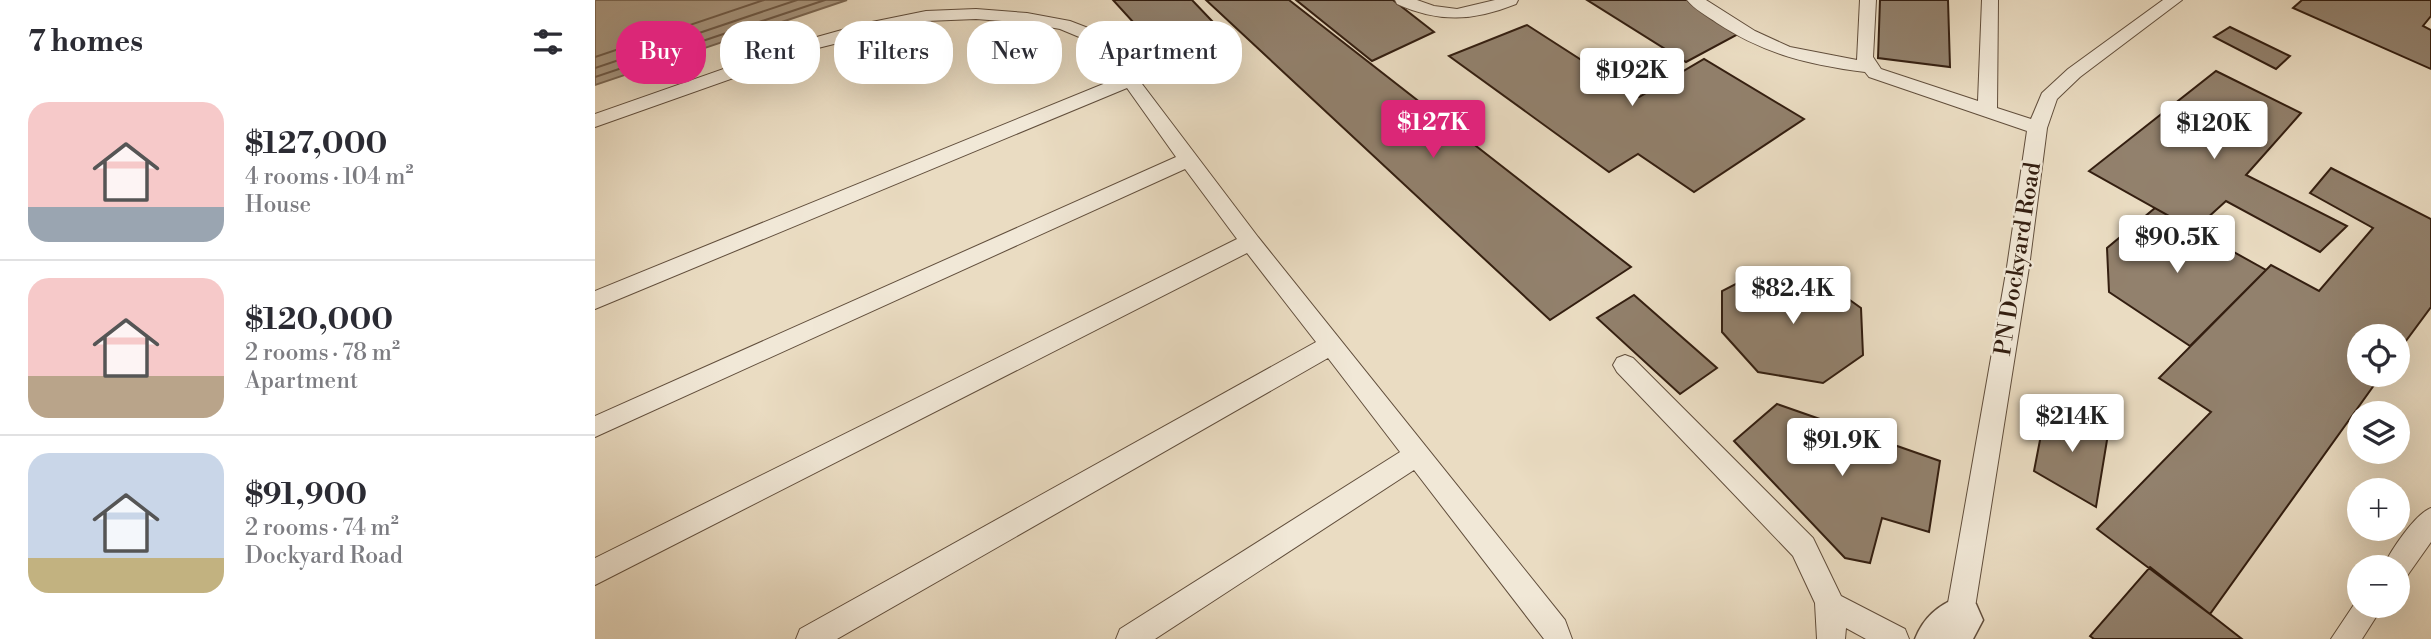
<!DOCTYPE html>
<html lang="en">
<head>
<meta charset="utf-8">
<style>
	body { margin:0; font-family:"Libre Bodoni",serif; background:#f7f7f7; color:#2b2b33; height:100vh; display:flex; flex-direction:column; font-size:26px; white-space:nowrap }
	* { box-sizing:border-box; margin:0 }
	p { font-size:23px; color:#7c7c81 }
	.icon { flex:none; width:38px; height:38px; fill:none; stroke:currentColor; stroke-width:2; stroke-linecap:round; stroke-linejoin:round }
	.map { position:relative; flex:1; overflow:hidden }
	.drawer { display:flex; flex-direction:column; background:#fff; width:595px }
	.drawer>* { flex:none }
	.banner { position:absolute; left:21px; top:21px; width:665px; height:63px; display:flex; gap:14px }
	.tools { position:absolute; left:1752px; top:324px; display:grid; gap:14px }
	.tools a { display:grid; place-items:center; width:63px; height:63px; border-radius:50%; background:#fff; box-shadow:0 7px 28px #0002; font-size:35px }
	.price { position:absolute; translate:-50% -60px; padding:0 16px; border-radius:7px; background:#fff; color:#222; font-size:23px; line-height:46px; filter:drop-shadow(0 2px 4px #0008) }
	.price::after { content:''; position:absolute; left:50%; top:42px; width:21px; height:16px; margin-left:-10px; background:inherit; clip-path:polygon(0 0,100% 0,50% 100%) }
	.price.active { background:#db2777; color:#fff }
	ul { padding:0; list-style:none }
	li { display:flex; align-items:center; gap:21px; height:175px; padding:0 28px }
	li+li { border-top:2px solid #e1e1e2 }
	li span { display:grid; place-items:center; flex:none; width:196px; height:140px; border-radius:21px; color:#555 }
	li>.icon { margin-inline-start:auto }
	span .icon { width:84px; height:84px; fill:#fffc; stroke-width:1 }
	li b { font-size:30px }
	h2 { display:flex; justify-content:space-between; align-items:center; height:84px; padding:0 28px; font-size:30px }
	.pill { padding:0 24px; border-radius:28px; background:#fff; box-shadow:0 7px 28px #0002; font-size:24px; line-height:63px }
	.pill.active { background:#db2777; color:#fff }
	main { display:flex; flex:1; min-height:0 }
	.map>svg:first-child { display:block }
	.water { fill:#ac9b85; stroke:#7c6956; stroke-width:2 }
	.lines { fill:none; stroke-linecap:round; stroke-linejoin:round }
	.shore { stroke:#705c4a; stroke-width:2 }
	.building { fill:#92816d; stroke:#331e10; stroke-width:2 }
	.service-casing { stroke:#614e3c; stroke-width:2 }
	.tertiary-casing { stroke:#614e3c; stroke-width:3 }
	.service { fill:#f1e8d7; fill-rule:evenodd }
	.tertiary { fill:#f1e8d7; fill-rule:evenodd }
	.labels { text-anchor:middle; dominant-baseline:central; stroke-width:5; stroke-linejoin:round; paint-order:stroke }
	.street-label { font-size:23px; fill:#331e10; stroke:#f1e8d7 }
</style>
</head>
<body>
<main>
<section class="drawer">
<h2>7 homes<svg class="icon" aria-label="filters" viewBox="0 0 24 24"><path d="M4 7h16M4 17h16"/><circle cx="9" cy="7" r="2"/><circle cx="15" cy="17" r="2"/></svg></h2>
<ul>
<li><span style="background:linear-gradient(#f6c9c9 75%,#9aa5b1 0)"><svg class="icon" aria-label="home" viewBox="0 0 24 24"><path d="M3 11l9-7 9 7M6 9v11h12V9"/></svg></span><div><b>$127,000</b><p>4 rooms · 104 m²</p><p>House</p></div></li>
<li><span style="background:linear-gradient(#f6c9c9 70%,#b9a48a 0)"><svg class="icon" aria-label="home" viewBox="0 0 24 24"><path d="M3 11l9-7 9 7M6 9v11h12V9"/></svg></span><div><b>$120,000</b><p>2 rooms · 78 m²</p><p>Apartment</p></div></li>
<li><span style="background:linear-gradient(#c9d6e8 75%,#c2b280 0)"><svg class="icon" aria-label="home" viewBox="0 0 24 24"><path d="M3 11l9-7 9 7M6 9v11h12V9"/></svg></span><div><b>$91,900</b><p>2 rooms · 74 m²</p><p>Dockyard Road</p></div></li>
</ul>
</section>
<div class="map">
<svg width="1836" height="639" viewBox="0 0 1836 639">
	<rect width="100%" height="100%" fill="#eadcc2"/>
	<filter id="stains"><feTurbulence type="fractalNoise" baseFrequency=".00286" numOctaves="4"/><feColorMatrix values="0 0 0 0 .2 0 0 0 0 .09 0 0 0 0 .02 0 0 0 .5 -.17"/></filter>
	<radialGradient id="worn" r=".72"><stop offset=".6" stop-color="#630" stop-opacity="0"/><stop offset="1" stop-color="#630" stop-opacity=".3"/></radialGradient>
	<path class="water" d="M 0,0 L 252,0 L 0,85 Z"/>
	<g class="lines">
		<path class="shore" d="M 0,57 L 169,0
			M 0,68 L 202,0
			M 0,77 L 230,0"/>
	</g>
	<path class="building" d="M 518,0 L 597,0 L 638,43 L 580,68 Z
		M 611,0 L 694,0 L 1036,267 L 955,320 Z
		M 701,0 L 798,0 L 839,32 L 777,61 Z
		M 992,0 L 1095,0 L 1147,32 L 1091,62 Z
		M 1285,0 L 1353,0 L 1355,67 L 1283,58 Z
		M 1707,0 L 1836,0 L 1836,16 L 1828,26 L 1836,30 L 1836,69 L 1698,8 Z
		M 932,25 L 1044,97 L 1109,59 L 1209,119 L 1099,192 L 1043,154 L 1014,172 L 854,56 Z
		M 1635,27 L 1695,56 L 1681,69 L 1619,37 Z
		M 1621,71 L 1706,113 L 1651,175 L 1752,226 L 1725,252 L 1631,201 L 1599,230 L 1494,171 Z
		M 1736,168 L 1836,219 L 1836,307 L 1802,353 L 1802,336 L 1764,336 L 1764,374 L 1787,374 L 1615,614 L 1502,529 L 1616,412 L 1564,378 L 1676,265 L 1724,291 L 1778,228 L 1715,193 Z
		M 1560,208 L 1671,270 L 1595,346 L 1514,292 L 1512,248 Z
		M 1164,272 L 1221,276 L 1266,308 L 1268,355 L 1228,383 L 1163,372 L 1127,332 L 1127,291 Z
		M 1039,295 L 1122,368 L 1085,394 L 1002,318 Z
		M 1182,404 L 1345,461 L 1334,532 L 1287,518 L 1275,563 L 1250,558 L 1139,441 Z
		M 1451,409 L 1514,428 L 1501,507 L 1439,471 Z
		M 1555,567 L 1615,614 L 1647,639 L 1499,639 L 1495,636 Z"/>
	<g class="lines">
		<g class="service-casing">
			<path id="service" d="M 800,0 L 822,0 L 839,6 L 862,9 L 900,0 L 923,0 L 921,4 C 879,21 844,23 802,4 Z
				M 1092,0 L 1111,0 L 1160,31 L 1195,47 L 1262,60 L 1265,0 L 1281,0 L 1278,57 L 1286,69 L 1383,101 L 1387,0 L 1403,0 L 1402,108 L 1436,119 L 1447,93 L 1473,69 L 1568,0 L 1587,0 L 1485,77 L 1462,99 L 1452,128 L 1434,267 L 1378,620 L 1374,630 L 1364,634 L 1354,630 L 1350,620 L 1412,267 L 1432,131 L 1274,77 L 1270,72 C 1215,65 1169,54 1122,23 C 1112,16 1099,9 1092,0 Z
				M 381,9 L 432,13 L 475,21 L 501,31 L 541,76 L 663,237 L 970,620 L 977,639 L 949,639 L 819,470 L 560,639 L 521,639 L 525,629 L 805,452 L 733,358 L 242,639 L 201,639 L 205,629 L 721,342 L 652,253 L 0,585 L 0,558 L 642,239 L 590,169 L 0,437 L 0,416 L 581,157 L 532,88 L 0,309 L 0,291 L 523,78 L 489,39 L 465,29 L 432,23 L 381,19 L 331,21 L 223,48 L 0,127 L 0,114 L 211,40 L 272,23 L 331,11 Z
				M 1030,355 L 1038,358 L 1218,538 L 1246,596 L 1310,629 L 1314,639 L 1271,639 L 1251,628 L 1250,639 L 1222,639 L 1220,603 L 1198,556 L 1022,372 L 1018,365 L 1022,358 Z
				M 1836,508 L 1836,542 L 1812,576 L 1802,580 L 1802,567 L 1788,567 C 1796,550 1820,514 1836,508 Z
				M 1764,597 L 1764,606 L 1788,606 L 1767,639 L 1736,639 Z"/>
		</g>
		<g class="tertiary-casing">
			<path id="tertiary" d="M 1364,597 L 1381,604 L 1388,620 L 1378,639 L 1320,639 C 1329,617 1342,606 1364,597 Z"/>
		</g>
		<use href="#service" class="service"/>
		<use href="#tertiary" class="tertiary"/>
	</g>
	<g class="labels">
		<g class="street-label">
			<text transform="translate(1423 259) rotate(-81)">PN Dockyard Road</text>
		</g>
	</g>
	<rect width="100%" height="100%" filter="url(#stains)"/>
	<rect width="100%" height="100%" fill="url(#worn)"/>
</svg>
<div class="tools">
<a><svg class="icon" aria-label="locate" viewBox="0 0 24 24"><circle cx="12" cy="12" r="6"/><path d="M12 2v4M12 18v4M2 12h4M18 12h4"/></svg></a>
<a><svg class="icon" aria-label="layers" viewBox="0 0 24 24"><path d="M12 4l9 5-9 5-9-5zM3 14l9 5 9-5"/></svg></a>
<a>+</a>
<a>−</a>
</div>
<b class="price" style="left:1037px;top:108px">$192K</b>
<b class="price active" style="left:838px;top:160px">$127K</b>
<b class="price" style="left:1619px;top:161px">$120K</b>
<b class="price" style="left:1582px;top:275px">$90.5K</b>
<b class="price" style="left:1198px;top:326px">$82.4K</b>
<b class="price" style="left:1477px;top:454px">$214K</b>
<b class="price" style="left:1247px;top:478px">$91.9K</b>
<div class="banner">
<a class="pill active">Buy</a>
<a class="pill">Rent</a>
<a class="pill">Filters</a>
<a class="pill">New</a>
<a class="pill">Apartment</a>
</div>
</div>
</main>
</body>
</html>
